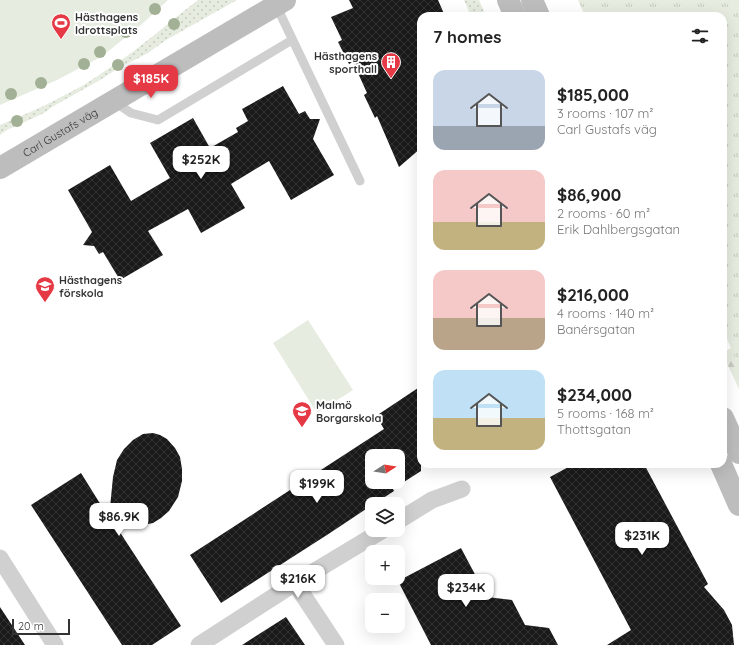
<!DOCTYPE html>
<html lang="en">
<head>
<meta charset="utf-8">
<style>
	body { margin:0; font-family:Quicksand,sans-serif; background:#f2f2f2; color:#222; height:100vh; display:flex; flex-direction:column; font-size:15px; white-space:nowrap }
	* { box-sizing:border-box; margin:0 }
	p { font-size:13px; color:#767676 }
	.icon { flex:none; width:22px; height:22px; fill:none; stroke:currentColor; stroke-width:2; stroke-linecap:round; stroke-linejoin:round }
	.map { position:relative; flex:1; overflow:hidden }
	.details { position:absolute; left:417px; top:12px; width:310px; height:456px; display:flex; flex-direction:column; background:#fff; border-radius:12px; box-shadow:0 4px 16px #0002 }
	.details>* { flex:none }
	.needle { width:26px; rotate:78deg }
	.fabs { position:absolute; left:365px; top:449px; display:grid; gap:8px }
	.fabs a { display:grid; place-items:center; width:40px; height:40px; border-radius:8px; background:#fff; box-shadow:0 4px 16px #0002; font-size:20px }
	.scale { position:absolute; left:12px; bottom:10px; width:58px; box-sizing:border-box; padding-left:4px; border:2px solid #333; border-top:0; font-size:11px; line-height:14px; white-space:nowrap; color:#333; -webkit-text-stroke:3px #fff; paint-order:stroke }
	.price { position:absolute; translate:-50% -34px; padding:0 9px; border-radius:8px; background:#fff; color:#222; font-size:13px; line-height:26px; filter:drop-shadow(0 1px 2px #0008) }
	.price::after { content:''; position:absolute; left:50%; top:24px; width:12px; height:9px; margin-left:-6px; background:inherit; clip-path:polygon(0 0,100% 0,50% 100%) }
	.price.on { background:#e63946; color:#fff }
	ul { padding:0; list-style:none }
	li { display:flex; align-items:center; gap:12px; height:100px; padding:0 16px }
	li span { display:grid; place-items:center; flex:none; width:112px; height:80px; border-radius:12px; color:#555 }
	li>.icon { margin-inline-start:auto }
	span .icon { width:48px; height:48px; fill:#fffc; stroke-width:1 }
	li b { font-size:17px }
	h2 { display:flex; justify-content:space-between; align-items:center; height:48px; padding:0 16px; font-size:17px }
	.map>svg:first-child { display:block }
	.grass { fill:url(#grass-dots) }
	.forest { fill:url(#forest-firs) }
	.park { fill:url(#park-tufts) }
	.pitch { fill:#e6ecdf }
	.building { fill:url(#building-cross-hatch); fill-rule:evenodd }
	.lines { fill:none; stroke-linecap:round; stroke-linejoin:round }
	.lane { stroke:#d0d0d0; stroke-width:9 }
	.street { stroke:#d0d0d0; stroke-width:17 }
	.secondary { stroke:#bdbdbd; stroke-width:22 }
	.tree { fill:#a2b095 }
	.labels { text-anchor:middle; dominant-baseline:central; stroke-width:4; stroke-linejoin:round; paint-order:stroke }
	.poi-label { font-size:11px; font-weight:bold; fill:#333; stroke:#fff; text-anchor:start }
	.street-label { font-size:11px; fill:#333; stroke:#fff }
</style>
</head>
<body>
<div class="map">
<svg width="739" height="645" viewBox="0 0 739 645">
	<defs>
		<pattern id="grass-dots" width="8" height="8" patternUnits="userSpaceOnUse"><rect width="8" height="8" fill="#e6ecdf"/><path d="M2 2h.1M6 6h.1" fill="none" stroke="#c6cbc0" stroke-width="1.8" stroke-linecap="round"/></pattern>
		<pattern id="forest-firs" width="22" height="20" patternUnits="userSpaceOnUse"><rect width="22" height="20" fill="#e6ecdf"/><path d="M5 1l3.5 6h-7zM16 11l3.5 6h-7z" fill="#c6cbc0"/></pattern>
		<pattern id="park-tufts" width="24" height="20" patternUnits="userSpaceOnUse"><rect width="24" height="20" fill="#e6ecdf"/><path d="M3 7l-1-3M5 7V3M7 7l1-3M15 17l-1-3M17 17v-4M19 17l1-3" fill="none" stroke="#c6cbc0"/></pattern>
		<pattern id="building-cross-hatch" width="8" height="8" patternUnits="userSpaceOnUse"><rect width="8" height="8" fill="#1a1a1a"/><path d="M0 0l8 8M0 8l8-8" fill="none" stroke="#333"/></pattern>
	</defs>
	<rect width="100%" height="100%" fill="#fff"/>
	<path class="grass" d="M 198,0 L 237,0 L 166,40 L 148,53 L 117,69 L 100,80 L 52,107 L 44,113 L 7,130 L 0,135 L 0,125 C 21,116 41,108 61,97 C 78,89 95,78 111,67 C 142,47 169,22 198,0 Z
		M 464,0 L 479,0 L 486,16 L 471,16 Z"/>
	<path class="forest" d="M 739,343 L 739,389 L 723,355 L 723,353 Z"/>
	<path class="park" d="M 578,0 L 739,0 L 739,366 L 723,330 L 723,16 L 585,16 Z"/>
	<path class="pitch" d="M 0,0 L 168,0 L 142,24 L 101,57 L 57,80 L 0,105 Z
		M 308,320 L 353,390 L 317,413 L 273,343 Z"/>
	<path class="building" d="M 349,0 L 438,0 L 445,16 L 421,16 L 421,148 L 399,167 L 377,116 L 375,118 L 364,95 L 367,93 L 353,62 L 349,64 L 338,42 L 342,40 L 331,17 L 353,8 Z
		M 283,86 L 299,114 L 305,111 L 310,119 L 320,119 L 313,139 L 334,175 L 291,200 L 269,161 L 231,184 L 245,208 L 201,233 L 188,209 L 148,231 L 163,255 L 120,280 L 103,252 L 99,254 L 94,246 L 83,245 L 92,232 L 68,190 L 110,165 L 131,201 L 170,178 L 150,143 L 193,118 L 210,148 L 238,132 L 236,128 L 248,121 L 242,109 Z
		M 421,386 L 421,471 L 393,489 L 394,491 L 374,504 L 372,504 L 372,505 L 330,533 L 221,603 L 190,555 L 384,429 L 376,416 ZM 372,456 L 398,456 L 398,482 L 372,482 Z
		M 153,433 L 160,435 L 167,439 L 175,448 L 180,457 L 182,469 L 182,481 L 178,497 L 169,511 L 161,518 L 153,523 L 143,525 L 112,520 L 181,626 L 152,645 L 122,645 L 31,505 L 81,473 L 109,518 L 113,477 L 117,460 L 124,449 L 133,440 L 143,434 Z
		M 574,464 L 644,464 L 708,584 L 704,587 L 724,610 L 732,625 L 734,645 L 607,645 L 631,630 L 550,477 Z
		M 461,548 L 487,597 L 512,600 L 525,625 L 549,628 L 558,645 L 431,645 L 398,581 Z
		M 0,607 L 25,645 L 0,645 Z
		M 286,617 L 305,645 L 242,645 Z"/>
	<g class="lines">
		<path class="lane" d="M 276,5 L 360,181
			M 115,102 L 131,113 L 158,120 L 292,40"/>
		<path class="street" d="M 398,521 L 432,500 L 462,489
			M 0,558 L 55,645
			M 295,583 L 336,645
			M 199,645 L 295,583 L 383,530"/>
		<g class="secondary">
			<path d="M 508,0 L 515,16"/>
			<path d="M 532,0 L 539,16"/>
			<path id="s1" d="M 0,168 L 285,0"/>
			<path d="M 723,418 L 739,453"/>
			<path d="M 721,464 L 739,505"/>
		</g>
	</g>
	<g class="tree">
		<circle cx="155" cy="9" r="6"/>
		<circle cx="174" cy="24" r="6"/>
		<circle cx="126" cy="32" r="6"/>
		<circle cx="100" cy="52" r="6"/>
		<circle cx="84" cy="64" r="6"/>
		<circle cx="118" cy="65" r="6"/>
		<circle cx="41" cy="83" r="6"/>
		<circle cx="11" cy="94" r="6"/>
		<circle cx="17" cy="121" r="6"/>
	</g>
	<defs>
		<g id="stadium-pin" transform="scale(1)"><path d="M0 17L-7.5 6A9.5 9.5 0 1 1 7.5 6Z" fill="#e63946" stroke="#fff"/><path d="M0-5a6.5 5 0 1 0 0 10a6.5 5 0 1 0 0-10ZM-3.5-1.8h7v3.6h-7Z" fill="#fff"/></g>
		<g id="building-pin" transform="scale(1)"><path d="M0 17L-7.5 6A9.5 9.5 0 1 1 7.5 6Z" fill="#e63946" stroke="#fff"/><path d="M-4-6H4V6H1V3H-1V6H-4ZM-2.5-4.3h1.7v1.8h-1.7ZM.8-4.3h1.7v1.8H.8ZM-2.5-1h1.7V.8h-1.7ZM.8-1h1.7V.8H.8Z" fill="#fff"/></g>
		<g id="school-pin" transform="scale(1)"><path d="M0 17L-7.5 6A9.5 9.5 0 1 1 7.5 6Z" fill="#e63946" stroke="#fff"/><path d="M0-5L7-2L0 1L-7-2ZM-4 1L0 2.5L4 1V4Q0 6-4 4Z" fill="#fff"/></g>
	</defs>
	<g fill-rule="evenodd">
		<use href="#stadium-pin" x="61" y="23"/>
		<use href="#building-pin" x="391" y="62"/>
		<use href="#school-pin" x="45" y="286"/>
		<use href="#school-pin" x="302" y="411"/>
	</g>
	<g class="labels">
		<g class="poi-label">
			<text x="75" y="17">Hästhagens<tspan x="75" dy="13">Idrottsplats</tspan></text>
			<text x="377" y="56" text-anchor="end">Hästhagens<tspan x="377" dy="13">sporthall</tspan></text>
			<text x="59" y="280">Hästhagens<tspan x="59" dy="13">förskola</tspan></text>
			<text x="316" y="405">Malmö<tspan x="316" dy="13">Borgarskola</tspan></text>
		</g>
		<g class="street-label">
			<text stroke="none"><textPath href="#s1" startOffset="70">Carl Gustafs väg</textPath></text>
		</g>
	</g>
</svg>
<div class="fabs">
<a><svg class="needle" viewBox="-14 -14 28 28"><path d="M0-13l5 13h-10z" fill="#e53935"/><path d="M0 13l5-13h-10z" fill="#767676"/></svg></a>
<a><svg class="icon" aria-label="layers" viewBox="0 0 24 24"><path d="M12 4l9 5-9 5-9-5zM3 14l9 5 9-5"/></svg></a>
<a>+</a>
<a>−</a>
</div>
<div class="scale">20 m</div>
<b class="price on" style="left:151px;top:99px">$185K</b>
<b class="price" style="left:201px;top:180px">$252K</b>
<b class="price" style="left:317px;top:504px">$199K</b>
<b class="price" style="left:119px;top:537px">$86.9K</b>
<b class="price" style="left:642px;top:556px">$231K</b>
<b class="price" style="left:298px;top:599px">$216K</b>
<b class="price" style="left:466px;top:608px">$234K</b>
<section class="details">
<h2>7 homes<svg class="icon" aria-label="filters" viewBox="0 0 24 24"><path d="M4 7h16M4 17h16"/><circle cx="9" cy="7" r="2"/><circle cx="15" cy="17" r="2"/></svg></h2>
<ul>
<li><span style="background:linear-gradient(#c9d6e8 70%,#9aa5b1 0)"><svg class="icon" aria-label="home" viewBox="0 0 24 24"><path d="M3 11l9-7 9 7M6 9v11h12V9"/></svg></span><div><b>$185,000</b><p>3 rooms · 107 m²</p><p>Carl Gustafs väg</p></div></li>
<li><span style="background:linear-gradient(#f6c9c9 65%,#c2b280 0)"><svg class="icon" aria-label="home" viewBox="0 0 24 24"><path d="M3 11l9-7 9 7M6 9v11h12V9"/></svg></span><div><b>$86,900</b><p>2 rooms · 60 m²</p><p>Erik Dahlbergsgatan</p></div></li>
<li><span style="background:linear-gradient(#f6c9c9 60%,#b9a48a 0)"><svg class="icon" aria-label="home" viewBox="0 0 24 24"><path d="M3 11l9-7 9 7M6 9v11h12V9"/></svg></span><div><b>$216,000</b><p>4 rooms · 140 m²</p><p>Banérsgatan</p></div></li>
<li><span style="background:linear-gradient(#bfe0f5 60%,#c2b280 0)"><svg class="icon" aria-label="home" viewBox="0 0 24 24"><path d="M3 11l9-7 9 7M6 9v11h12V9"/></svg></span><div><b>$234,000</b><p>5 rooms · 168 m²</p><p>Thottsgatan</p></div></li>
</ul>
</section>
</div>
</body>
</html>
